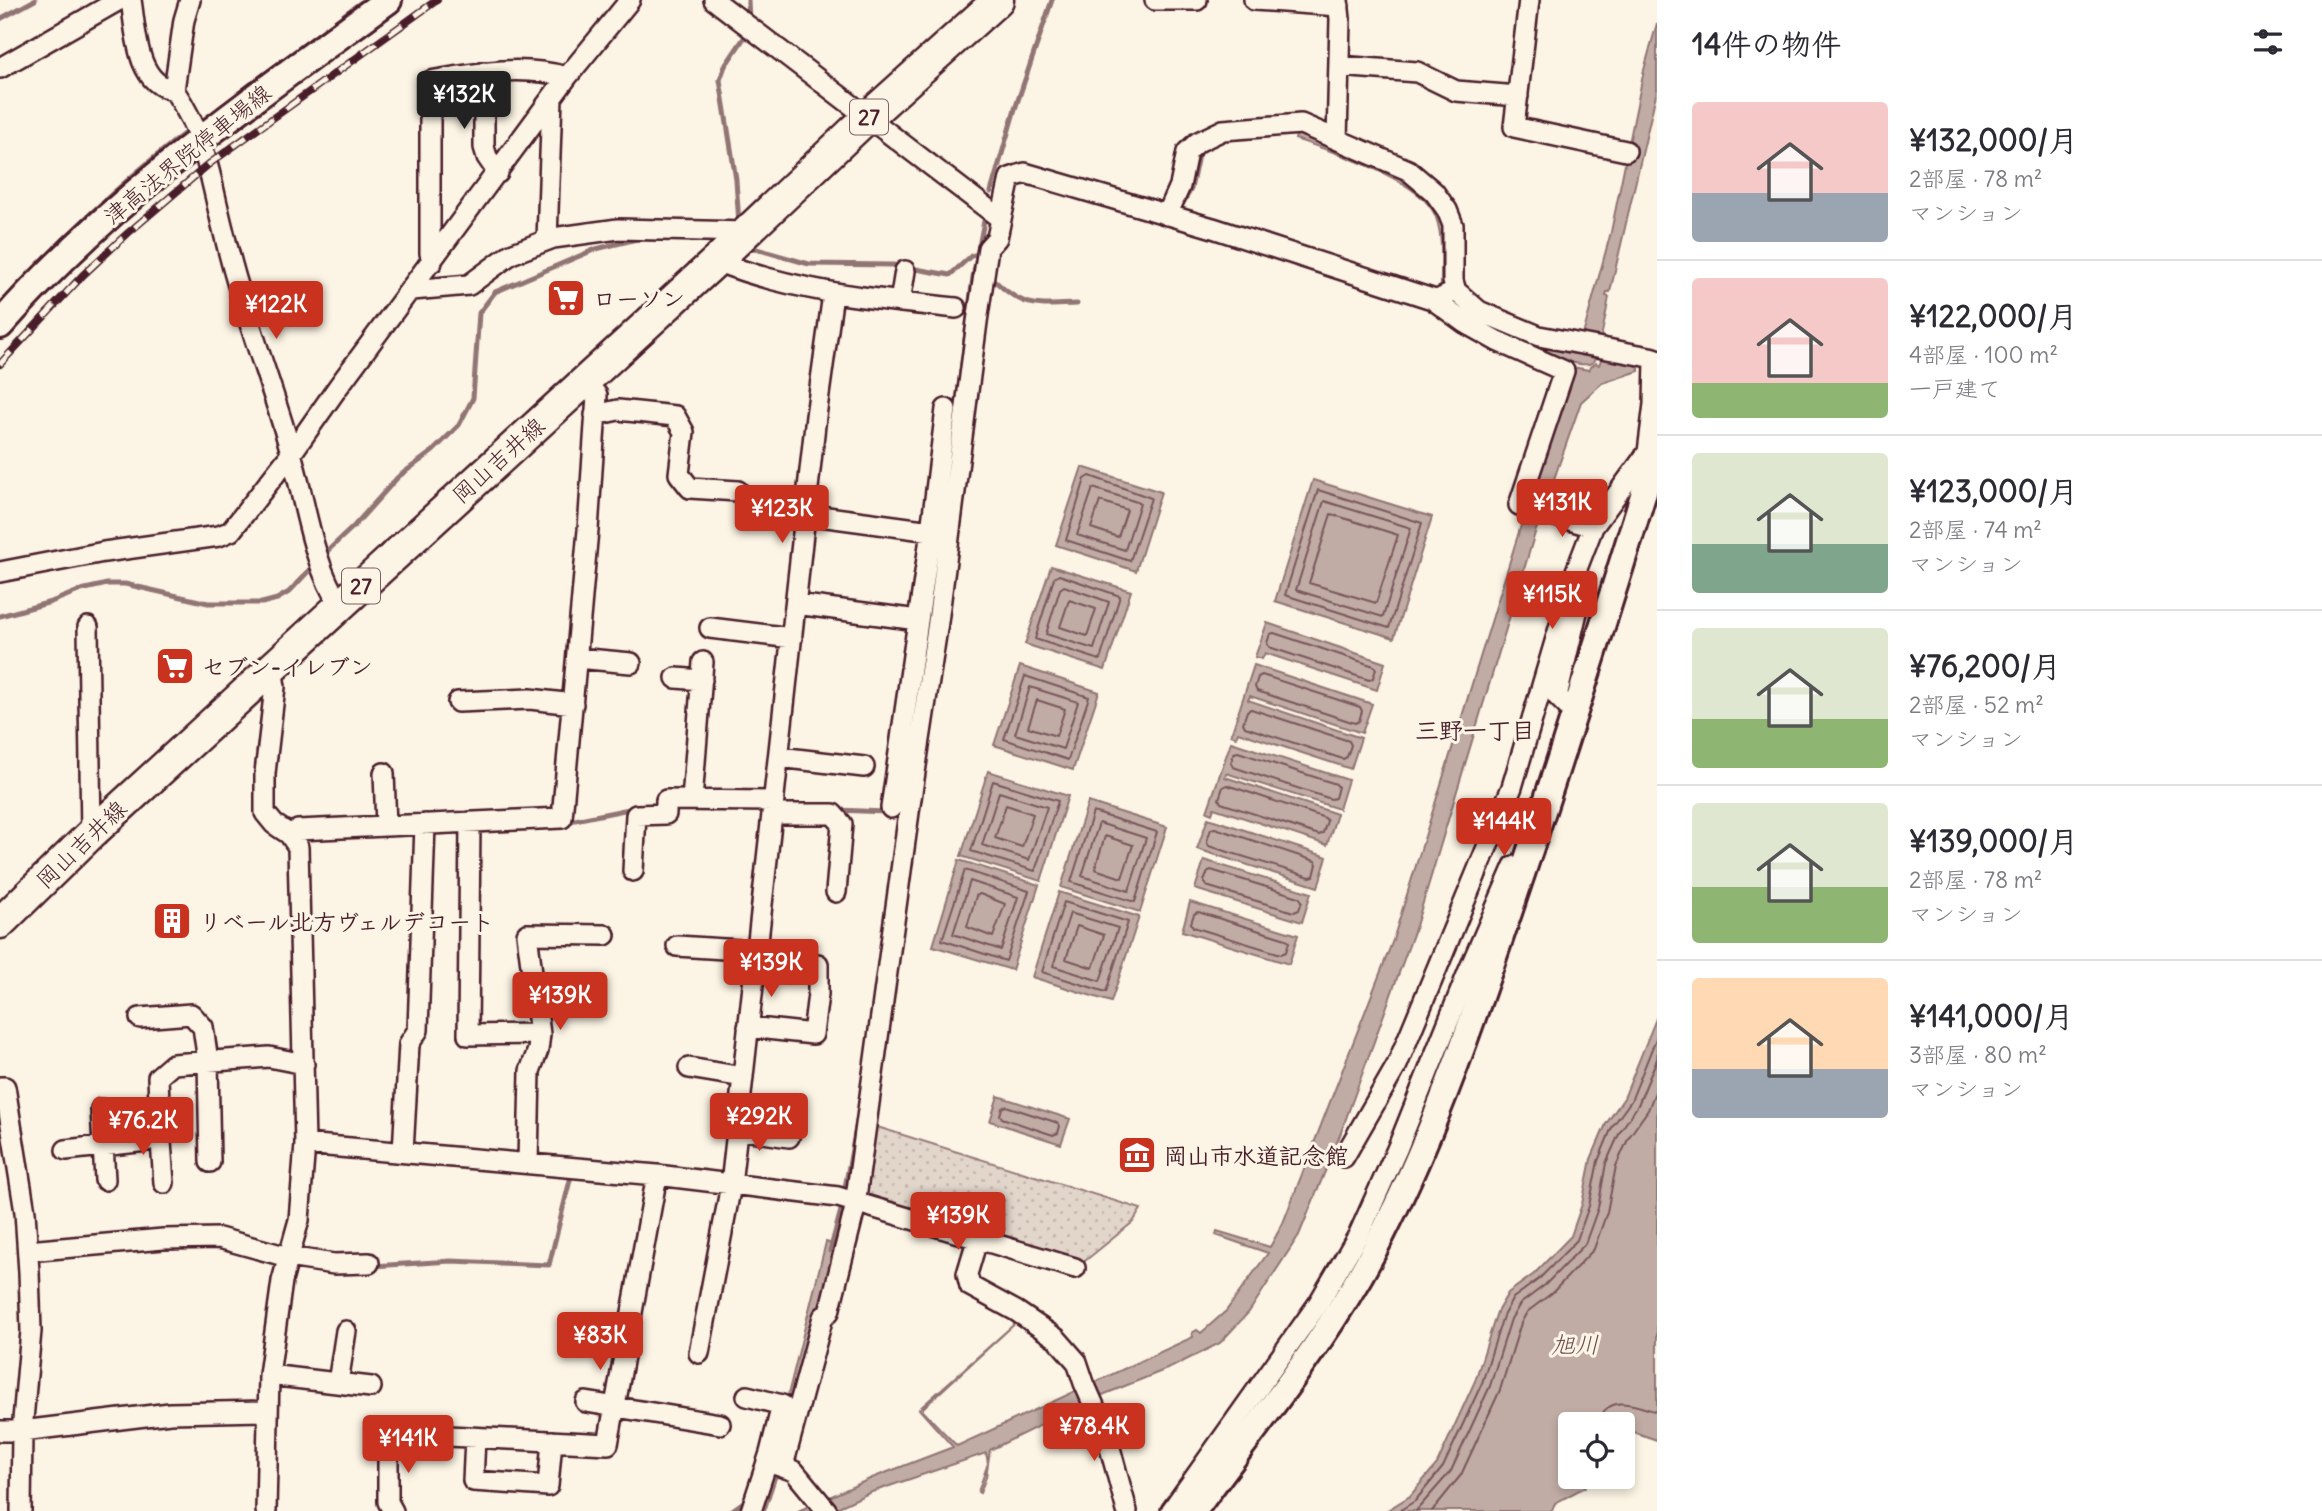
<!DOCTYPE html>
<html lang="ja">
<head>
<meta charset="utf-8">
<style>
	body { margin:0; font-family:Delius,"Klee One",sans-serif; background:#f7f7f7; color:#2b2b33; height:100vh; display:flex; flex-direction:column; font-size:26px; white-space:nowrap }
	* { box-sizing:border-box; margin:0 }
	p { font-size:23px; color:#7c7c81 }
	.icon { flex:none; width:38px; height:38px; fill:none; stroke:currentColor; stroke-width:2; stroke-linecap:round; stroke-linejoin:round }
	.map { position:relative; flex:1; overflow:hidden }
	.side { display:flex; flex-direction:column; background:#fff; width:665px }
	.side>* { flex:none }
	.buttons { position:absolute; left:1558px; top:1412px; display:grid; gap:14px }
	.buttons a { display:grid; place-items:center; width:77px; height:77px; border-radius:7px; background:#fff; box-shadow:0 4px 10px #0003; font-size:35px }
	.price { position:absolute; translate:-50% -60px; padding:0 16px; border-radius:7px; background:#c8321e; color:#fff; font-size:23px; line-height:46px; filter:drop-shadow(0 2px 4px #0008) }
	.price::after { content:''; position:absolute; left:50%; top:42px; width:21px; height:16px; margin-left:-10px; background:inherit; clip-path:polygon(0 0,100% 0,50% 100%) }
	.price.selected { background:#222; color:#fff }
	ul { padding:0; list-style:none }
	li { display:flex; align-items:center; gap:21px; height:175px; padding:0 35px }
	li+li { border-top:2px solid #e1e1e2 }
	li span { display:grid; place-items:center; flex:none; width:196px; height:140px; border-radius:7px; color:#555 }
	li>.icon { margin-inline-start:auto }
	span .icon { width:84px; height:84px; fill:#fffc; stroke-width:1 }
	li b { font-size:30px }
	h2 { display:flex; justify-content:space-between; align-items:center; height:84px; padding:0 35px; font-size:30px }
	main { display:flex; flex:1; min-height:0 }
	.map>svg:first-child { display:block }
	.park { fill:url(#park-dots); stroke:#967a7a; stroke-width:2 }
	.water { fill:#c0aca5; stroke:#917474; stroke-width:2 }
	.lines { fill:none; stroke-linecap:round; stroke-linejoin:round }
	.shore { stroke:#79575c; stroke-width:2 }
	.stream { stroke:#917474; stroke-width:5 }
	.minor-casing { stroke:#4a1f2b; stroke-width:24 }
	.tertiary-casing { stroke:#4a1f2b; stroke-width:30 }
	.secondary-casing { stroke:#4a1f2b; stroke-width:32 }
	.primary-casing { stroke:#4a1f2b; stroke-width:35 }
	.minor { stroke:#fcf5e5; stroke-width:19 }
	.tertiary { stroke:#fcf5e5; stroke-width:24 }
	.secondary { stroke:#fcf5e5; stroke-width:26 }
	.primary { stroke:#fcf5e5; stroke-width:30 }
	.rail-casing { stroke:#4a1f2b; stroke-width:8 }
	.rail { stroke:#fcf5e5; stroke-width:5; stroke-dasharray:16; stroke-linecap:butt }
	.labels { text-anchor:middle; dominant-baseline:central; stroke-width:6; stroke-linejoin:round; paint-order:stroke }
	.shield { fill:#fcf5e5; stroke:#7f5f63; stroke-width:2 }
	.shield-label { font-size:21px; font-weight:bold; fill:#4a1f2b }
	.street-label { font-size:23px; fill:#4a1f2b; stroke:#fcf5e5 }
	.poi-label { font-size:23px; font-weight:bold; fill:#4a1f2b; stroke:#fcf5e5; text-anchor:start }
	.neighbourhood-label { font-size:24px; font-weight:bold; fill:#4a1f2b; stroke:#fcf5e5 }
	.water-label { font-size:24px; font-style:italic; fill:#6d4950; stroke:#fcf5e5 }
</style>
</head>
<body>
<main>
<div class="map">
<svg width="1657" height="1511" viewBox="0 0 1657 1511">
	<defs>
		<pattern id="park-dots" width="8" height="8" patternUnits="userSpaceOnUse" patternTransform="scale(1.75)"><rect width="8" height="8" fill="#e2d5ca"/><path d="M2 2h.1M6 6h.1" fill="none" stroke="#c3b6ae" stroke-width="1.8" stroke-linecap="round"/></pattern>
	</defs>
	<rect width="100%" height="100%" fill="#fcf5e5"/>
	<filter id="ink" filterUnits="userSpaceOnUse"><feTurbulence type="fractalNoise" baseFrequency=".0143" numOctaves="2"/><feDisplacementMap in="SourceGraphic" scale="14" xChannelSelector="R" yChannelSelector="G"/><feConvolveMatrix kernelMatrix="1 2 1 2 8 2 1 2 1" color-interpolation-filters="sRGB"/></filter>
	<g filter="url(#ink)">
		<path class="park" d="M 874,1126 L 1141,1209 L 1133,1222 L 1080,1265 L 865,1196 Z"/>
		<path class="water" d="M 1657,23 L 1657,90 L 1610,292 L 1607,292 L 1606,296 L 1609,297 C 1607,308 1598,360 1592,363 C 1577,372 1487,332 1472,321 C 1461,312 1451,301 1441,291 C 1440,266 1445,233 1433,211 C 1415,178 1329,150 1295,139 L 1298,129 L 1392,166 L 1445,210 L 1457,295 L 1580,346 L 1611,232 L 1644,70 Z
			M 1604,352 L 1639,364 L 1639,371 L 1602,383 L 1581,402 L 1535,533 L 1416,926 L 1340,1135 L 1299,1235 L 1249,1312 L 1220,1343 L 1172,1367 L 1100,1396 L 990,1450 L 986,1477 L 980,1493 L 978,1492 L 988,1463 L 986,1453 L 869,1493 L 830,1511 L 798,1511 L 872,1478 L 953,1447 L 919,1409 L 1020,1319 L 923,1408 L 923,1411 L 957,1446 L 1193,1337 L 1192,1333 L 1197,1330 L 1201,1333 L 1226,1311 L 1268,1253 L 1216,1235 L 1217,1231 L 1270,1247 L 1283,1223 L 1393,940 L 1530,496 L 1572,367 L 1589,370 L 1590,367 L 1596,363 L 1599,365 Z
			M 1082,467 L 1161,492 L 1136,571 L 1056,545 Z
			M 1313,480 L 1432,517 L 1394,638 L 1275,601 Z
			M 1051,566 L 1131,591 L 1105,670 L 1025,644 Z
			M 1267,623 L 1385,663 L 1377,690 L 1265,653 L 1262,659 L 1255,657 Z
			M 1254,665 L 1372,704 L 1362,733 L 1250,696 L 1248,700 L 1361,738 L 1351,769 L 1238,732 L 1236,737 L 1231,735 Z
			M 1020,666 L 1099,692 L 1073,770 L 994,745 Z
			M 1231,742 L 1348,780 L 1339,809 L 1226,773 L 1225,777 L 1337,814 L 1327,845 L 1214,808 L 1212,814 L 1207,812 Z
			M 988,771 L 1068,796 L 1041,881 L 961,856 Z
			M 1088,802 L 1167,827 L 1140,912 L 1061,887 Z
			M 1208,818 L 1327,857 L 1318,887 L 1197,849 Z
			M 959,860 L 1039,885 L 1012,970 L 933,946 Z
			M 1204,860 L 1311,893 L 1302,922 L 1195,889 Z
			M 1059,892 L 1139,917 L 1111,1002 L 1032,977 Z
			M 1190,902 L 1298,935 L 1289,964 L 1182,931 Z
			M 1657,1016 L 1657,1440 L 1622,1428 L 1622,1424 L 1570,1424 L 1570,1477 L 1591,1477 L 1585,1487 L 1555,1503 L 1552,1511 L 1386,1511 L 1410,1496 L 1437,1464 L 1475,1381 L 1497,1312 L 1508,1293 L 1534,1274 L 1571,1236 L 1582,1204 L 1591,1159 L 1606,1124 L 1624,1098 Z
			M 998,1096 L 1070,1119 L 1061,1144 L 990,1121 Z
			M 826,1242 L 838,1246 L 779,1469 L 765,1511 L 753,1511 L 774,1451 Z"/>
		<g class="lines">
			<path class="shore" d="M 1090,476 L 1151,498 L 1130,561 L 1066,540 L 1085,479 Z
				M 1093,488 L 1140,503 L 1125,550 L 1077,535 Z
				M 1318,490 L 1422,523 L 1389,628 L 1285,595 Z
				M 1100,501 L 1127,510 L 1118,537 L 1091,528 Z
				M 1324,501 L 1411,528 L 1383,617 L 1296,590 Z
				M 1331,514 L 1398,535 L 1376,603 L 1309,583 Z
				M 1059,575 L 1120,596 L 1100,660 L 1035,639 L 1054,578 Z
				M 1064,586 L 1109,602 L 1094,649 L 1046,634 L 1060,589 Z
				M 1069,600 L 1096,609 L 1087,636 L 1060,627 Z
				M 1274,633 L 1374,666 L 1376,669 L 1373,678 L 1369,680 L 1269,647 L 1267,643 L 1270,634 Z
				M 1262,675 L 1360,707 L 1362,711 L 1359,721 L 1355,723 L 1257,691 L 1255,687 L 1258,677 Z
				M 1025,676 L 1089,697 L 1068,760 L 1004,739 Z
				M 1030,687 L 1078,702 L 1063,749 L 1015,734 Z
				M 1037,700 L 1065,709 L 1056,736 L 1028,727 Z
				M 1251,709 L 1349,741 L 1351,745 L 1347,757 L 1343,759 L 1245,727 L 1243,723 L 1247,711 Z
				M 1238,752 L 1336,784 L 1338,787 L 1335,798 L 1331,799 L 1233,767 L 1231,763 L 1234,753 Z
				M 993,781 L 1058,801 L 1035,871 L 971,851 Z
				M 1227,785 L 1325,818 L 1327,821 L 1323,833 L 1319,835 L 1221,803 L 1219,799 L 1223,787 Z
				M 999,792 L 1047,807 L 1029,860 L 982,845 Z
				M 1006,805 L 1033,814 L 1022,847 L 995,838 Z
				M 1093,812 L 1157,832 L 1135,902 L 1071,882 Z
				M 1099,823 L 1146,838 L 1129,891 L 1082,876 Z
				M 1215,828 L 1315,861 L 1317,864 L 1314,876 L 1310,877 L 1209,846 L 1207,841 L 1211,829 Z
				M 1105,836 L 1133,845 L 1122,878 L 1095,869 Z
				M 965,870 L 1029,891 L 1006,961 L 942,940 Z
				M 1211,870 L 1299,897 L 1302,901 L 1299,910 L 1294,912 L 1206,886 L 1204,881 L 1208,872 Z
				M 970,881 L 1018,897 L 1001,950 L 953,934 Z
				M 980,894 L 1005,904 L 993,937 L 967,927 L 976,896 Z
				M 1064,902 L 1128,922 L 1106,992 L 1042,972 Z
				M 1198,912 L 1286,939 L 1289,942 L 1286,952 L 1281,954 L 1193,927 L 1191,923 L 1194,914 Z
				M 1070,913 L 1118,928 L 1100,981 L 1053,966 Z
				M 1077,926 L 1104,935 L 1093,968 L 1066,959 Z
				M 1006,1106 L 1058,1123 L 1060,1126 L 1058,1133 L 1053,1135 L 1002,1118 L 1000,1115 L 1002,1108 Z
				M 1597,1424 C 1608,1393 1633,1404 1657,1412
				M 1399,1511 L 1415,1501 L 1443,1467 L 1482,1383 L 1503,1316 L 1513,1298 L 1539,1279 L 1577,1240 L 1589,1206 L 1598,1161 L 1612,1127 L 1631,1101 L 1657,1036
				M 1416,1511 L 1451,1471 L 1490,1386 L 1511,1319 L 1520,1304 L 1545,1285 L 1585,1244 L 1598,1208 L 1606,1163 L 1620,1132 L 1638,1105 L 1657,1059
				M 1432,1511 L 1461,1475 L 1500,1390 L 1521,1323 L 1527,1312 L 1552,1293 L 1594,1249 L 1607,1212 L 1616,1166 L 1629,1137 L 1648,1110 L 1657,1087"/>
			<path class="stream" d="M 748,0 L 749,20
				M 0,19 L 35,0
				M 198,124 L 364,0
				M 991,192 L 1014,112 L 1052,0
				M 1179,210 L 1191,189 L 1198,155
				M 739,224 L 736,180 L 720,80 L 725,66 L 746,35 L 747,29
				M 746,246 L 809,264 L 893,265 L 950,275 L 971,256 L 978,254
				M 995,281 C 1025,310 1038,305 1077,304
				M 0,305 C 59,241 121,182 190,129
				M 955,417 L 973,277 L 984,221
				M 321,557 L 354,526 L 398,477 L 433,451 L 459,425 L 473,398 L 479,313 L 495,292 L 596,249 L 637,239 L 656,239
				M 0,616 L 51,602 L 81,590 L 107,584 L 125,584 L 208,603 L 262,603 L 277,599 L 289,592 L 315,564
				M 837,810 L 886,812
				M 565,822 L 634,808
				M 844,1193 L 858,1117
				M 830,1251 L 843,1203
				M 373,1266 L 451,1261 L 549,1265 L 572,1172
				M 731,1511 L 749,1498"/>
			<g class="minor-casing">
				<path id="minor" d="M 131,0 C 136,31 136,84 174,90
					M 190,0 L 184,20 L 174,90 C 207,140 209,174 223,229 C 229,254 235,278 243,301 C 259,356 280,409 294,464 C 306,508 314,567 340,605
					M 714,0 L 1001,219 L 1010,178 L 1025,173 L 1213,228 L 1432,299 L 1465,323 L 1497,341 L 1564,371 L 1519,505 L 1593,527
					M 1155,0 L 1197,0
					M 1254,0 L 1339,6
					M 1529,0 L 1514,127 L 1626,151
					M 1339,66 L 1417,72 L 1456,91 L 1518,96
					M 0,68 L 119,0
					M 484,72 L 484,147 L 487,157 L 498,173
					M 1337,140 L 1340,19 L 1338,0
					M 1167,215 L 1180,186 L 1187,152 L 1198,142 L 1223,130 L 1301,124 L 1408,170 L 1434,192 L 1447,210 L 1453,225 L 1453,281 L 1456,291
					M 547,240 L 552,98
					M 716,261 C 793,292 875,299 956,308
					M 432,262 L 430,253 L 430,81 C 476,73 521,64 567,77
					M 412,290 L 469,285 L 511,254 L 553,238 L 618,229 L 747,232
					M 900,302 L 905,271
					M 595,415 L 618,410 L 675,416 L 684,432 L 679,474 L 690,488 L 738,491
					M 805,514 L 931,531
					M 0,572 L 104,552 L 219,536 L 231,531 L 291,454 L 338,387 L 567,77 L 630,0
					M 796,604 L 918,620
					M 88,627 L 91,834
					M 710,628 L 792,638
					M 577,658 L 631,663
					M 676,678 L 702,680
					M 458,702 L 530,699 L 573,704
					M 1575,714 L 1557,696 L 1579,604
					M 779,757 L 864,767
					M 384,773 L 386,826
					M 692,800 L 703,662
					M 891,808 L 931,531 L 946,409
					M 773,814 L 833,814 L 842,824 L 836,892
					M 470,822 L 468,1035 L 540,1034
					M 289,834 L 298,830 L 562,818 L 588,530 L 597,395 L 584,382
					M 633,871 L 636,815 L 666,814 L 666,800 L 774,801
					M 677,946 L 756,951
					M 140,1018 L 191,1014 L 203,1027 L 208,1061 L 210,1162
					M 748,1027 L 813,1034 L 818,994 L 818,964
					M 689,1068 L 743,1077
					M 0,1087 L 5,1087 L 25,1212 L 29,1272 L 31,1331 L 22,1431 L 21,1511
					M 101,1109 L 105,1180
					M 160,1128 L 164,1183
					M 737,1129 L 789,1137
					M 305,1144 L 657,1175 L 838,1197 L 1075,1268
					M 66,1150 L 147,1141 L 160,1128 L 158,1077 L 173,1064 L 269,1057 L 304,1064
					M 403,1152 L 409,1044 L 418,1030 L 425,824
					M 1344,1157 L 1397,1065 L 1512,787 L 1576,571 L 1593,527 L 1648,452 L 1654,404 L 1655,358 L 1539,336 L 1479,311 L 1456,291 L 1435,301
					M 528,1163 L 530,1071 L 538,1050 L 540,1034 L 527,934 L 605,935
					M 978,1237 L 967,1274 L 970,1286 L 1016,1311 L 1056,1338 L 1077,1362 L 1084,1383 L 1106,1433 L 1127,1511
					M 28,1251 L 163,1239 L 219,1238 L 288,1257 L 334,1264 L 369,1263
					M 699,1353 L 731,1185 L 816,416 L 833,294
					M 269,1375 L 371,1387
					M 338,1383 L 346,1331
					M 747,1396 L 782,1405 L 770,1453 L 751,1511
					M 586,1402 L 720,1424
					M 0,1431 L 22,1431 L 170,1413 L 268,1411
					M 448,1436 L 608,1444 L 657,1175
					M 475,1438 L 473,1481 L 548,1486 L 552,1441
					M 388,1448 L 388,1502 L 393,1511
					M 771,1463 L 794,1471 L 827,1511
					M 783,1466 L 823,1317 L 829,1312 L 854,1212 L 910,805 L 938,622 L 977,322 L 988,248 L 997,238 L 1001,219
					M 266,1511 L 269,1375 L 282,1281 L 299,1220 L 305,1144 L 298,847 L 289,834 L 274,824 L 265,813 L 265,773 L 275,687 L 272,668
					M 1171,1511 L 1318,1304 L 1359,1234 L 1398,1147 L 1469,970 L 1514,866"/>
			</g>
			<g class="tertiary-casing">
				<path id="tertiary" d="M 1194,1511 C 1258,1423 1334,1332 1382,1235 C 1439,1123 1478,1005 1518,886 C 1567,741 1612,596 1657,450"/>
			</g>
			<g class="secondary-casing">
				<path id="secondary" d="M 0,325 C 112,197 252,100 388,0"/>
			</g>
			<g class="primary-casing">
				<path id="primary" d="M 0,923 L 91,834 L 716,261 L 869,116 L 998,0"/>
			</g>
			<use href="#minor" class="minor"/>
			<use href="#tertiary" class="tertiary"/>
			<use href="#secondary" class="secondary"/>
			<use href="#primary" class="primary"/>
			<g class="rail-casing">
				<path id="rail" d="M 0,364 L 83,275 L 128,233 L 209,164 L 437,0"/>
			</g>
			<use href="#rail" class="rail"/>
		</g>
	</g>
	<defs>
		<g id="supermarket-square" transform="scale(2.0125)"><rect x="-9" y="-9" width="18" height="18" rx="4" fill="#c8321e" stroke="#fcf5e5"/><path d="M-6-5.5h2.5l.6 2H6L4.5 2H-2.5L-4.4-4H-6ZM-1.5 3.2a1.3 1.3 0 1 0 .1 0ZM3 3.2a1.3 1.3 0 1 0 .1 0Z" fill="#fff"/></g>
		<g id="building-square" transform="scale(2.0125)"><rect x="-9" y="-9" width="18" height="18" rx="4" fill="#c8321e" stroke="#fcf5e5"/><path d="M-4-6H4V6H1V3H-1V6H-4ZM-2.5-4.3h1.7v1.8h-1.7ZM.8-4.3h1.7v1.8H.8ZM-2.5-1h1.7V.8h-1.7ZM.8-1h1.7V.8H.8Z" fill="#fff"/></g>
		<g id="museum-square" transform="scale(2.0125)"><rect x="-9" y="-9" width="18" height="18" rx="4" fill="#c8321e" stroke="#fcf5e5"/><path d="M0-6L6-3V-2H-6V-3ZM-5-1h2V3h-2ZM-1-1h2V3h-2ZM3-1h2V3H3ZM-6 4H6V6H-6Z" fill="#fff"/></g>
	</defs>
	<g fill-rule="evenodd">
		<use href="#supermarket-square" x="566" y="298"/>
		<use href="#supermarket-square" x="175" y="666"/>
		<use href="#building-square" x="172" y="921"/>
		<use href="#museum-square" x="1137" y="1155"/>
	</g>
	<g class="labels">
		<g class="shield">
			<rect x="850" y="99.5" width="38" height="35" rx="5"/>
			<rect x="342" y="568.5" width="38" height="35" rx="5"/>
		</g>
		<g class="shield-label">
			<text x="869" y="117">27</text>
			<text x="361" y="586">27</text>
		</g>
		<g class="street-label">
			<text transform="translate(187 154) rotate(-39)">津高法界院停車場線</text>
			<text transform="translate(498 460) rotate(-42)">岡山吉井線</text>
			<text transform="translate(81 844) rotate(-44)">岡山吉井線</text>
		</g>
		<g class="poi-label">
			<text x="593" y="298">ローソン</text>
			<text x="202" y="666">セブン-イレブン</text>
			<text x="199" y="921">リベール北方ヴェルデコート</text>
			<text x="1164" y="1155">岡山市水道記念館</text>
		</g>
		<g class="neighbourhood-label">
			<text x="1475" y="730">三野一丁目</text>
		</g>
		<g class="water-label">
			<text x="1575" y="1344">旭川</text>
		</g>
	</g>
</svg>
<div class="buttons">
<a><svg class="icon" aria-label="locate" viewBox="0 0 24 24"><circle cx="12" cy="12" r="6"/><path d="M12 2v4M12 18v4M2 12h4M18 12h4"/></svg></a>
</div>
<b class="price selected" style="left:464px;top:131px">¥132K</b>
<b class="price" style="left:276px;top:341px">¥122K</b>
<b class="price" style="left:1562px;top:539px">¥131K</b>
<b class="price" style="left:782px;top:545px">¥123K</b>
<b class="price" style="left:1552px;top:631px">¥115K</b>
<b class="price" style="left:1504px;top:858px">¥144K</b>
<b class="price" style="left:771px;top:999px">¥139K</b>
<b class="price" style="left:560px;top:1032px">¥139K</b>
<b class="price" style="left:759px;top:1153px">¥292K</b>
<b class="price" style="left:143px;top:1157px">¥76.2K</b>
<b class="price" style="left:958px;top:1252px">¥139K</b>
<b class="price" style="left:600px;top:1372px">¥83K</b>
<b class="price" style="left:1094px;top:1463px">¥78.4K</b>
<b class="price" style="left:408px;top:1475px">¥141K</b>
</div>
<section class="side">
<h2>14件の物件<svg class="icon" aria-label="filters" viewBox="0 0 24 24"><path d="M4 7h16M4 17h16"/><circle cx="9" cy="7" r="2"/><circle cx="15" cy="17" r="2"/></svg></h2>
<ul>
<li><span style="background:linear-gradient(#f6c9c9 65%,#9aa5b1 0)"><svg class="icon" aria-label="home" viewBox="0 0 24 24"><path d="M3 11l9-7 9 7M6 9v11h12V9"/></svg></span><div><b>¥132,000/月</b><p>2部屋 · 78 m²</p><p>マンション</p></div></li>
<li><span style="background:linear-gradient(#f6c9c9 75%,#8fb573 0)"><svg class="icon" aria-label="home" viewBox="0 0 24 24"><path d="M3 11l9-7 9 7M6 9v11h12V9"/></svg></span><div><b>¥122,000/月</b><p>4部屋 · 100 m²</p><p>一戸建て</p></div></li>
<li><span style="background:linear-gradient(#dfe7d0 65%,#7fa58c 0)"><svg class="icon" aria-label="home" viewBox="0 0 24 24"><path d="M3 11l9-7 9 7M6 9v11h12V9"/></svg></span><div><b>¥123,000/月</b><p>2部屋 · 74 m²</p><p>マンション</p></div></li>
<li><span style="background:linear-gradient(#dfe7d0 65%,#8fb573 0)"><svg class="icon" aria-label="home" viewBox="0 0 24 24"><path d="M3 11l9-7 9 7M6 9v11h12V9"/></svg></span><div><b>¥76,200/月</b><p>2部屋 · 52 m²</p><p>マンション</p></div></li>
<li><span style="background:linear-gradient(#dfe7d0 60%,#8fb573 0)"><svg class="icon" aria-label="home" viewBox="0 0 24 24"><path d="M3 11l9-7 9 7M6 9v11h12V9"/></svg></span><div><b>¥139,000/月</b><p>2部屋 · 78 m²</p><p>マンション</p></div></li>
<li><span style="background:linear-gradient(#ffd9b3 65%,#9aa5b1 0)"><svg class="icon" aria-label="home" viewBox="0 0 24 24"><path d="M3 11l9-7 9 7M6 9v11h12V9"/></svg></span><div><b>¥141,000/月</b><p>3部屋 · 80 m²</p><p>マンション</p></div></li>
</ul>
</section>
</main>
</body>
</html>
